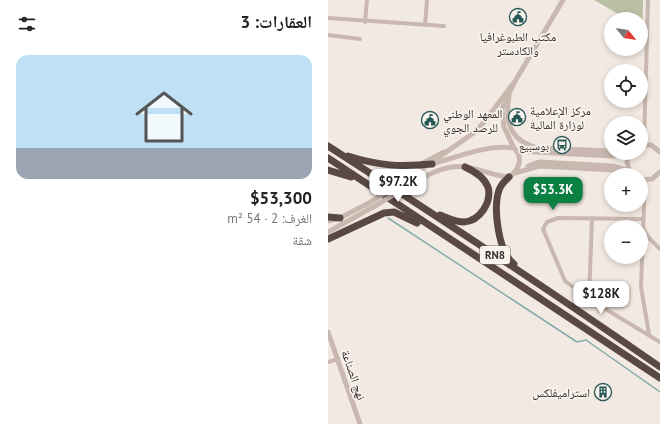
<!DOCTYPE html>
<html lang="ar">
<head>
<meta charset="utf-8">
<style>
	body { margin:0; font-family:"PT Sans","Noto Naskh Arabic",sans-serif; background:#f2f2f2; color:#222; direction:rtl; height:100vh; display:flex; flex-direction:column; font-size:15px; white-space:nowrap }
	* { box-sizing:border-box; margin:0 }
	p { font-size:13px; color:#767676 }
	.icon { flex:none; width:22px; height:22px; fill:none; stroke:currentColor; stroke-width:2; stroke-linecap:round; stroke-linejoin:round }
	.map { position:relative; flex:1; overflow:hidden; direction:ltr }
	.panel { display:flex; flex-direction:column; background:#fff; width:328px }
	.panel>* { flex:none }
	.needle { width:26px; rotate:120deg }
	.controls { position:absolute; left:276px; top:12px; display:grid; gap:8px }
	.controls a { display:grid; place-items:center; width:44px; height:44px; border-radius:50%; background:#fff; box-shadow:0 2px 6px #0003; font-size:20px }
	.price { position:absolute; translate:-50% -34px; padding:0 9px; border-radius:8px; background:#fff; color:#222; font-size:13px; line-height:26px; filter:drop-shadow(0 1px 2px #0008) }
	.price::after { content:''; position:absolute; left:50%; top:24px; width:12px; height:9px; margin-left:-6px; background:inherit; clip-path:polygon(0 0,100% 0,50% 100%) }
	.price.active { background:#0b8043; color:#fff }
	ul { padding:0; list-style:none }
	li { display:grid; align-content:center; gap:8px; height:212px; padding:0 16px }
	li+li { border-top:1px solid #e0e0e0 }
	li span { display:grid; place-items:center; height:124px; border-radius:12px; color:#555 }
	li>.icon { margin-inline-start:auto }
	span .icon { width:72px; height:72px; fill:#fffc; stroke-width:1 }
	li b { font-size:17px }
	h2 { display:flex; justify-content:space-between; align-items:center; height:48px; padding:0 16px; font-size:17px }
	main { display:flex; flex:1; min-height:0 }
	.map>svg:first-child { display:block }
	.green { fill:#bac0a3 }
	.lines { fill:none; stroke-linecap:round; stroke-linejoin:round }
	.stream { stroke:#83adaa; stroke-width:1.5 }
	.minor { stroke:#c9b8af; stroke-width:4 }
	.tertiary { stroke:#c9b8af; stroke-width:5 }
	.motorway { stroke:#594844; stroke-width:7 }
	.tertiary-bridge { stroke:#c9b8af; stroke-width:5 }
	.labels { text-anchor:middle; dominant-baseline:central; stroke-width:3.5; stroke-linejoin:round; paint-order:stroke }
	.shield { fill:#f9f3ee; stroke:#736a66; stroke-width:1 }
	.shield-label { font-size:11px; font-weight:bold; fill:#392f2c }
	.poi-label { font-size:12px; fill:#392f2c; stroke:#f9f3ee; text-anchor:start }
	.street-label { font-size:12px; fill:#392f2c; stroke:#f9f3ee }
</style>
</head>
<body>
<main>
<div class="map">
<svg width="332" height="424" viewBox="0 0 332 424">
	<rect width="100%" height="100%" fill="#f2e9e2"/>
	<path class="green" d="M 266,0 L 315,0 L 314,45 L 313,19 L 290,19 L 292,15 Z"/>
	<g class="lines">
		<path class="stream" d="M 60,218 L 249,342 L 258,340 L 332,392"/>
		<path class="minor" d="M 0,18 L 116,26
			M 37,22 L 39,0
			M 97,25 L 99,0
			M 0,35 L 32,39
			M 316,144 L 320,0
			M 317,180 L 313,287 L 321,334
			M 315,219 L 230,218 L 219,222 L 215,229 L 237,281 L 261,299 L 332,342
			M 315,228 L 320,237 L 332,249
			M 261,299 L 264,218
			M 0,362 L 10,359"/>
		<path class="tertiary" d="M 181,96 C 177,121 181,140 209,148 L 283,151
			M 313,145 L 323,145 L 332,152
			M 186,148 L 176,127 L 174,109 L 186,83 L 235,0
			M 189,151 L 283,156 L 301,154
			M 301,153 L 299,162 L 302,173
			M 93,164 L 116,152
			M 200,166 L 211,162 L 284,166 L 299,170
			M 187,173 L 211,166 L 286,170 L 304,175
			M 81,178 L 147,132 L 157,121 L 184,85
			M 313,180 L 324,179 L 332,172
			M 85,183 C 101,174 119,164 138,167 C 153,169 166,176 181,177 C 191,170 196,158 186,148 C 159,144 130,157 104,164
			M 0,221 L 12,218 L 41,203
			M 0,232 L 45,207
			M 0,332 L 32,424"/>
		<path class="motorway" d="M 0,146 C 112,218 223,291 332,367
			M 20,156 C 51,166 72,167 104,164
			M 0,158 L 332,378
			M 0,170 L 23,177
			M 181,177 C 177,181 173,184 171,190 C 165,208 170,252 186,264
			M 112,215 C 120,218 128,222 136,222 C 152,221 164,202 160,187 C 156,177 146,171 137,167
			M 0,217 L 12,218
			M 0,239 L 56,213 L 66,212 L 89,223"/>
		<path class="tertiary-bridge" d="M 41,203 L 81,178
			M 45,207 L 85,183"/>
	</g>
	<defs>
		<g id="civic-ring" transform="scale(0.9)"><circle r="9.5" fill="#f9f3ee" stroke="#255755" stroke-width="1.5"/><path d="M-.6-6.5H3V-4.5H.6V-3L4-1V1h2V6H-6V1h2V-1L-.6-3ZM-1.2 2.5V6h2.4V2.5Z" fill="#255755"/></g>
		<g id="bus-ring" transform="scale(0.9)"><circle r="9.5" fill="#f9f3ee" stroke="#255755" stroke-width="1.5"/><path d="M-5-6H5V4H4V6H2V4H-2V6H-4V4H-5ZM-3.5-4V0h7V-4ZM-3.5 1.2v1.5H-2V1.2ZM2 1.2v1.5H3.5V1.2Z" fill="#255755"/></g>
		<g id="building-ring" transform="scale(0.9)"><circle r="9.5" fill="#f9f3ee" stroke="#255755" stroke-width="1.5"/><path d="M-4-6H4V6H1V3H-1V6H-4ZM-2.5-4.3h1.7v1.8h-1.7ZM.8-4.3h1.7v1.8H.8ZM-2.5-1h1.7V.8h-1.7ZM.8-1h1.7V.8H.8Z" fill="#255755"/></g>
	</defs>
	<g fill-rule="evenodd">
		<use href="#civic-ring" x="190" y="17"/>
		<use href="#civic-ring" x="189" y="117"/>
		<use href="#civic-ring" x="102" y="120"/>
		<use href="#bus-ring" x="234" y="145"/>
		<use href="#building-ring" x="275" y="392"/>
	</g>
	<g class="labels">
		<rect class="shield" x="152" y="246" width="30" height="18" rx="3"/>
		<g class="shield-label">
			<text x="167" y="255">RN8</text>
		</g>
		<g class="poi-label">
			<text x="190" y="36" text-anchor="middle">مكتب الطبوغرافيا<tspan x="190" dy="14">والكادستر</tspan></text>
			<text x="202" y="110">مركز الإعلامية<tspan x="202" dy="14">لوزارة المالية</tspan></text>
			<text x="115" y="113">المعهد الوطني<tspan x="115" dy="14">للرصد الجوي</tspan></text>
			<text x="221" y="145" text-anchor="end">بوسبيع</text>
			<text x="262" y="392" text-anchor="end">استراميفلكس</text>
		</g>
		<g class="street-label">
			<text transform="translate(26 375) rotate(71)">نهج الصناعة</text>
		</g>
	</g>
</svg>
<div class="controls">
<a><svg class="needle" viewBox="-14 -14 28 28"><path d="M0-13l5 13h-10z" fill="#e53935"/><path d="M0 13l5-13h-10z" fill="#767676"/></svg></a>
<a><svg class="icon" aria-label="locate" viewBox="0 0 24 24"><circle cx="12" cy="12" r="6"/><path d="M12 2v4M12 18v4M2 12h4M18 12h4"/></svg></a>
<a><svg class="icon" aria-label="layers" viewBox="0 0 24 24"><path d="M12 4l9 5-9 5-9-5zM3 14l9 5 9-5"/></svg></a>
<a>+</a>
<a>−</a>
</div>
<b class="price" style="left:70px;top:203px">$97.2K</b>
<b class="price active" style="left:225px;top:211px">$53.3K</b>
<b class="price" style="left:273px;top:315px">$128K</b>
</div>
<section class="panel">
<h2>العقارات: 3<svg class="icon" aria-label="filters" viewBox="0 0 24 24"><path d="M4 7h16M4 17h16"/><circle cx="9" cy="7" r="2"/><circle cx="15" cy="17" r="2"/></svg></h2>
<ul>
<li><span style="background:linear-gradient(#bfe0f5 75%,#9aa5b1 0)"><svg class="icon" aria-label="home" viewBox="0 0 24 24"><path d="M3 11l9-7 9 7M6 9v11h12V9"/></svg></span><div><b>$53,300</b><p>الغرف: 2 · 54 m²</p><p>شقة</p></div></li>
</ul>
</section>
</main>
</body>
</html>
